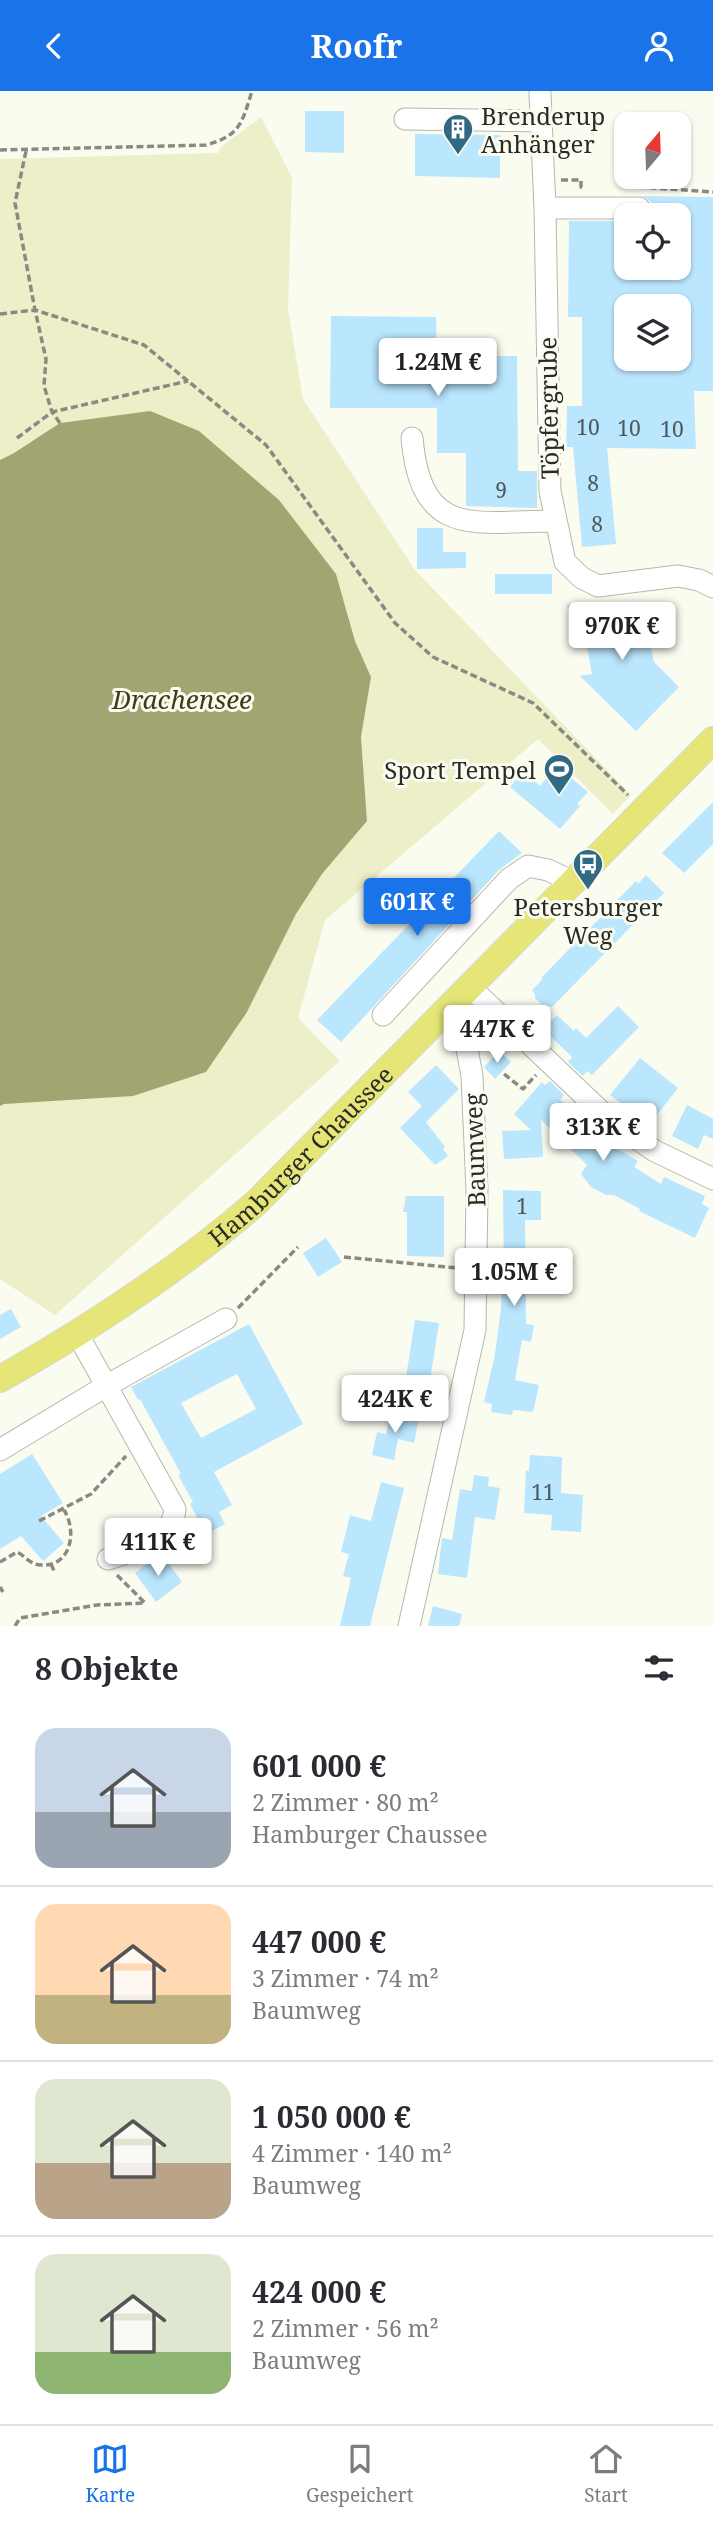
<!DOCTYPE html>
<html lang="de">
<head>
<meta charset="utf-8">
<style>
	body { margin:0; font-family:"Noto Serif",serif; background:#f7f7f7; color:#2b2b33; height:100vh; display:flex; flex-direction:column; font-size:26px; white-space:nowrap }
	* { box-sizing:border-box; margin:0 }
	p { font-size:23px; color:#7c7c81 }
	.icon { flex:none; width:38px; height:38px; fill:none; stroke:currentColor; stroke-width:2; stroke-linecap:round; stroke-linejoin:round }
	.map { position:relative; height:1535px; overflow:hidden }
	.details { display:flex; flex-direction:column; background:#fff; flex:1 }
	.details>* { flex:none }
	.needle { width:46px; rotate:19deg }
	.controls { position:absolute; left:614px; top:21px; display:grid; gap:14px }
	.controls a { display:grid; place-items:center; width:77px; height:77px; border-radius:14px; background:#fff; box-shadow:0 2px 5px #0004; font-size:35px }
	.price { position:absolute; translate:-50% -60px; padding:0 16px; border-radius:7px; background:#fff; color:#222; font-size:23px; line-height:46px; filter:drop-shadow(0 2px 4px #0008) }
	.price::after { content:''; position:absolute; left:50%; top:42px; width:21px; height:16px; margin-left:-10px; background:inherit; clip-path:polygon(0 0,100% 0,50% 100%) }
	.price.current { background:#1a73e8; color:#fff }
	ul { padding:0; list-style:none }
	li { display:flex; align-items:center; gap:21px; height:175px; padding:0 35px }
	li+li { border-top:2px solid #e1e1e2 }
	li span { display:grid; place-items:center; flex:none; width:196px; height:140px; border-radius:21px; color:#555 }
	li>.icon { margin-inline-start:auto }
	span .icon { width:84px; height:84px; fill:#fffc; stroke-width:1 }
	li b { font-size:30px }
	h2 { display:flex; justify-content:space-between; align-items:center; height:84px; padding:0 35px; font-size:30px }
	header { display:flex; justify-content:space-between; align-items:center; height:91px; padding:0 35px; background:#1a73e8; color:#fff; font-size:32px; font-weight:700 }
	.dock { display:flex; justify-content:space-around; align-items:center; height:98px; border-top:2px solid #e1e1e2; background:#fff; font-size:19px; color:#7c7c81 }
	.dock a { display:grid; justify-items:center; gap:4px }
	.dock .current { color:#1a73e8 }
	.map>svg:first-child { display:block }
	.green { fill:#ecefc8 }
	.water { fill:#a2a572 }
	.building { fill:#bae6fe; fill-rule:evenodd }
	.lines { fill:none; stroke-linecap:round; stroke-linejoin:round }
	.minor-casing { stroke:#b6b7ac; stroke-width:23 }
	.major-casing { stroke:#d9d9d8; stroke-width:28 }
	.path { stroke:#8a8a83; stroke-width:3.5; stroke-dasharray:7 3.5; stroke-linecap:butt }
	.minor { stroke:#fff; stroke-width:21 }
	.major { stroke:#e5e677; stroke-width:26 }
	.labels { text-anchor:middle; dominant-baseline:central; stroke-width:6; stroke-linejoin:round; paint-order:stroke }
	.number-label { font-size:21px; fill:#4e595c }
	.poi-label { font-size:24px; fill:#2a2a26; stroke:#fbfcf0; text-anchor:start }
	.street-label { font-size:24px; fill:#2a2a26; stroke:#fbfcf0 }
	.water-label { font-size:26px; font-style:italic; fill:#3c3d14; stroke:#fbfcf0 }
</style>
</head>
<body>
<header><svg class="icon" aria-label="back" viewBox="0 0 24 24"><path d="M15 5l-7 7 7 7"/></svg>Roofr<svg class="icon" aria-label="person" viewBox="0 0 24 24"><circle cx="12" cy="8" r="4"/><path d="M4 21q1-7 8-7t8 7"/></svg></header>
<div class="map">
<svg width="713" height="1535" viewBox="0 0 713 1535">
	<rect width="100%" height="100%" fill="#fbfcf0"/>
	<path class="green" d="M 261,26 L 292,87 L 288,218 L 303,308 L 415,479 L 631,704 L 613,723 L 538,648 L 325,829 L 298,927 L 340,970 L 55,1224 L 0,1188 L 0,1015 L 247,921 L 296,823 L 322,783 L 367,730 L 361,646 L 371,586 L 355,550 L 336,483 L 150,320 L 60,332 L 14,362 L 0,369 L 0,68 L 218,62 L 221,56 Z"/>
	<path class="water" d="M 150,320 L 199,340 L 279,409 L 336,483 L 355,550 L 371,586 L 361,646 L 367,730 L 322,783 L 296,823 L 247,921 L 206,981 L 133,1005 L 4,1013 L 0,1015 L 0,369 L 14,362 L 60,332 Z"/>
	<path class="building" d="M 305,20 L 344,20 L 344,62 L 305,61 Z
		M 415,43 L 500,44 L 500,87 L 415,85 Z
		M 643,105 L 713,106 L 713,300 L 694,300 L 696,358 L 607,357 L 616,453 L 582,456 L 573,356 L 566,356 L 567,315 L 582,315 L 582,226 L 568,226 L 569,130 L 626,130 L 626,177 L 679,177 L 679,124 L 650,124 L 652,118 L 651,111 ZM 626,215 L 679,215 L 679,268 L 626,268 Z
		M 331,225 L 436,226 L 437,265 L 517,265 L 518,380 L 537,380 L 537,417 L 466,415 L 466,362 L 437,362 L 437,317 L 330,317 Z
		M 417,437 L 443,437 L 443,461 L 466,461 L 466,477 L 417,478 Z
		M 495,483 L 552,483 L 552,503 L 495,503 Z
		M 585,511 L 588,526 L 642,512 L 654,571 L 679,596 L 636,640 L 580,585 L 592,583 L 585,545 L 574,547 L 567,514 Z
		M 557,675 L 588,701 L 577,713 L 580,715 L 560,738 L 510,696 L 523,680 L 540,695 Z
		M 713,711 L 713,753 L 684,782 L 662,762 Z
		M 499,740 L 522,762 L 499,779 L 341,951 L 317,929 Z
		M 646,784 L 664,802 L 552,916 L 542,914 L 535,907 L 535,903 L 532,899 L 543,888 L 541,887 L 636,790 L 638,793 Z
		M 618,915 L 639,936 L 592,984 L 587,980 L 583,985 L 568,971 L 572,966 L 543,938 L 557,924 L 574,940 L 576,937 L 586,947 Z
		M 499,960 L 511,971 L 495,988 L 484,976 Z
		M 640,967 L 678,997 L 649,1034 L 610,1004 Z
		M 436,974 L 459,998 L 426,1031 L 445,1056 L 443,1058 L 448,1065 L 435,1074 L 400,1037 L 422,1015 L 408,1001 Z
		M 550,990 L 564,1004 L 560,1009 L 564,1012 L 561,1015 L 601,1052 L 602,1049 L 638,1070 L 634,1076 L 661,1093 L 664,1086 L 705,1105 L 702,1113 L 709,1117 L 695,1147 L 639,1120 L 640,1118 L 614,1104 L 606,1104 L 591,1096 L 581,1083 L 587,1074 L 541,1029 L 543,1066 L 504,1068 L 502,1040 L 531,1039 L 514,1023 L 542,991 L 545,994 Z
		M 687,1014 L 713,1028 L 713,1048 L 704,1044 L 698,1058 L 672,1045 Z
		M 503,1099 L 541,1100 L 541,1129 L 525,1129 L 526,1233 L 534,1234 L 531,1251 L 522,1249 L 515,1289 L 539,1294 L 533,1321 L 513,1319 L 512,1324 L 491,1321 L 492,1313 L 484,1311 L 495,1263 L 501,1217 L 502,1189 L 504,1189 Z
		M 406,1105 L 444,1105 L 444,1166 L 407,1165 L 407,1121 L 403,1121 Z
		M 326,1147 L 342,1171 L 318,1186 L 303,1162 Z
		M 11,1218 L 21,1236 L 0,1248 L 0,1224 Z
		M 415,1229 L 439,1232 L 430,1290 L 406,1286 Z
		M 249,1233 L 303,1333 L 214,1381 L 232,1414 L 219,1421 L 225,1433 L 212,1440 L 205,1429 L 200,1432 L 190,1413 L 193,1411 L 178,1384 L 181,1383 L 140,1308 L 138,1309 L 131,1296 ZM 237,1283 L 256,1318 L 201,1347 L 181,1312 Z
		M 391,1321 L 419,1327 L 414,1352 L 398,1348 L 394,1369 L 372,1364 L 377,1341 L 386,1343 Z
		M 32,1363 L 63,1412 L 41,1425 L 64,1452 L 43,1470 L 21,1445 L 0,1458 L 0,1383 Z
		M 530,1364 L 562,1366 L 561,1402 L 583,1404 L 581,1441 L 551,1439 L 552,1424 L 524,1422 L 526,1379 L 529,1380 Z
		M 474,1384 L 489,1386 L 488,1395 L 500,1397 L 495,1429 L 475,1426 L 467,1487 L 438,1483 L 442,1447 L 452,1449 L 460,1398 L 472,1400 Z
		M 381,1391 L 404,1397 L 370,1535 L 340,1535 L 351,1487 L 343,1485 L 349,1463 L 341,1461 L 350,1424 L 371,1430 Z
		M 161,1462 L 182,1491 L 156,1511 L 135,1482 Z
		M 433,1515 L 462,1523 L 459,1535 L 428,1535 Z"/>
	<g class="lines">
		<g class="minor-casing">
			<path id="minor" d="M 540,3 L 545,117 L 550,400 L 565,471 L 582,487 L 598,495 L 678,485 L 699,489 L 713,496
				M 405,28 L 542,30
				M 545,117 L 639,117
				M 412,347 C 421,450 476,430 556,430
				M 470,896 L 610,1029 L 655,1060 L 713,1088
				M 383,924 L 509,788 L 528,775 L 548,779 L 573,791
				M 78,1244 L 175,1418 C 173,1449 133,1460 108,1468
				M 0,1359 L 106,1295 L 226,1228
				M 409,1535 L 475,1239 L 477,1099 L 472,985 L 465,947 L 457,928 L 448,918"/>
		</g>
		<g class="major-casing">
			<g id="major">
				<path id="s1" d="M 0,1288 C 92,1236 176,1181 256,1112 L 713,649"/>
			</g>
		</g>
		<path class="path" d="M 0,59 L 206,54 C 240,45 242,32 252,0
			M 26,60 L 15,112 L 35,219 L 46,268 L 44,295 L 52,321 L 60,332
			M 561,89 L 581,89 L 581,96 L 585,96
			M 639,96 L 713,101
			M 0,223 L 35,219 L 144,254 L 266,354 L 395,532 L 433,566 L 533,612 L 628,704
			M 17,347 L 52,321 L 188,290
			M 504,983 L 523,998 L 536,984
			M 344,1166 L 457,1177
			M 238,1217 L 298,1156
			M 39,1430 L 91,1403 L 126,1365
			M 0,1471 L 17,1461 C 25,1465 31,1474 41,1474 C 72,1476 77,1439 64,1419
			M 51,1473 L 54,1480
			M 117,1484 L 145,1512
			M 0,1496 L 3,1501
			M 15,1535 L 20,1527 L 97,1514 L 145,1512"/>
		<use href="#minor" class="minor"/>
		<use href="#major" class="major"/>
	</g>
	<defs>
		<g id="building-pin" transform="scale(1.575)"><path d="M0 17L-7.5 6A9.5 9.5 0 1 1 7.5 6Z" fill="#316983" stroke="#fbfcf0"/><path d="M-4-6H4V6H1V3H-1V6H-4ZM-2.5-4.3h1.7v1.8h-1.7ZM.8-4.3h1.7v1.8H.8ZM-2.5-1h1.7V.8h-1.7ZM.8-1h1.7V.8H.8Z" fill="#fff"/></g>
		<g id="stadium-pin" transform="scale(1.575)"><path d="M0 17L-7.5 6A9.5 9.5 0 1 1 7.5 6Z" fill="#316983" stroke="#fbfcf0"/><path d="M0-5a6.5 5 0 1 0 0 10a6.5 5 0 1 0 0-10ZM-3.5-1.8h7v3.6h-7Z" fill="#fff"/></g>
		<g id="bus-pin" transform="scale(1.575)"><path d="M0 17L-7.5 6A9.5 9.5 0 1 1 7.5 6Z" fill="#316983" stroke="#fbfcf0"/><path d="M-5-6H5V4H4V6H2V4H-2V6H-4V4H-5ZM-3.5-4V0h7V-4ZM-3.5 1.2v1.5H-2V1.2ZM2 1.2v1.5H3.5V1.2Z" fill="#fff"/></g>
	</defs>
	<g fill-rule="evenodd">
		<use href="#building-pin" x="458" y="38"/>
		<use href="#stadium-pin" x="559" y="678"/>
		<use href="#bus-pin" x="588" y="773"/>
	</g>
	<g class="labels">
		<g class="number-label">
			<text x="588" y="336">10</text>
			<text x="629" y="337">10</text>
			<text x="672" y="338">10</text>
			<text x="593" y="392">8</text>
			<text x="501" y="399">9</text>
			<text x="597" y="433">8</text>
			<text x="522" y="1115">1</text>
			<text x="543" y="1401">11</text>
		</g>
		<g class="poi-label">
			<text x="481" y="24">Brenderup<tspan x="481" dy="28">Anhänger</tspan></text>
			<text x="536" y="678" text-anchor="end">Sport Tempel</text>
			<text x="588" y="815" text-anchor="middle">Petersburger<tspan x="588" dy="28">Weg</tspan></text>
		</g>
		<g class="street-label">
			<text transform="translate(548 317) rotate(-91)">Töpfergrube</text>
			<text transform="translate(474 1059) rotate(-92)">Baumweg</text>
			<text stroke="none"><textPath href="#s1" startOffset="376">Hamburger Chaussee</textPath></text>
		</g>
		<g class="water-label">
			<text x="182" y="608">Drachensee</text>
		</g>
	</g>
</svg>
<div class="controls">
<a><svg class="needle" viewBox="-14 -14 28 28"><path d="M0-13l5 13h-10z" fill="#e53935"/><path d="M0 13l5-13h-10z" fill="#7c7c81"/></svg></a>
<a><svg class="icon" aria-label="locate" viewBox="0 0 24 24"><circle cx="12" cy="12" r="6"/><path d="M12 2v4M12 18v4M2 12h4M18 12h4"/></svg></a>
<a><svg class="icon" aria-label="layers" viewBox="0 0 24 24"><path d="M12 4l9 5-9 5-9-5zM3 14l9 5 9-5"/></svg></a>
</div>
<b class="price" style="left:438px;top:307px">1.24M €</b>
<b class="price" style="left:622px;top:571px">970K €</b>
<b class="price current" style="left:417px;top:847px">601K €</b>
<b class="price" style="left:497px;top:974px">447K €</b>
<b class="price" style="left:603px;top:1072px">313K €</b>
<b class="price" style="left:514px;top:1217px">1.05M €</b>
<b class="price" style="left:395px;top:1344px">424K €</b>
<b class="price" style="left:158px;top:1487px">411K €</b>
</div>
<section class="details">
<h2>8 Objekte<svg class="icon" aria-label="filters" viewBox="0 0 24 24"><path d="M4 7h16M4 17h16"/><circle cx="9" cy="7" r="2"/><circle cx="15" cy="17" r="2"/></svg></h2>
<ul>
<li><span style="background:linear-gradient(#c9d6e8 60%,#9aa5b1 0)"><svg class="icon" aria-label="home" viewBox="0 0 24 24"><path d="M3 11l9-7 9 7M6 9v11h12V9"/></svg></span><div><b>601 000 €</b><p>2 Zimmer · 80 m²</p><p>Hamburger Chaussee</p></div></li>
<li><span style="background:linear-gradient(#ffd9b3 65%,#c2b280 0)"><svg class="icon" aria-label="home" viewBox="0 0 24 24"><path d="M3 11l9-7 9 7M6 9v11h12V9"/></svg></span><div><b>447 000 €</b><p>3 Zimmer · 74 m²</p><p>Baumweg</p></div></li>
<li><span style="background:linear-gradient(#dfe7d0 60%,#b9a48a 0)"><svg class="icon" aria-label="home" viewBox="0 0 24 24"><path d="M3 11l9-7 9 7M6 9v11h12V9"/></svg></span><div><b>1 050 000 €</b><p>4 Zimmer · 140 m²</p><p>Baumweg</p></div></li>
<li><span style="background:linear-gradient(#dfe7d0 70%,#8fb573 0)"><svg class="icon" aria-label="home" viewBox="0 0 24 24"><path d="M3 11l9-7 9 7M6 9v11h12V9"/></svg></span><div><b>424 000 €</b><p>2 Zimmer · 56 m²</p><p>Baumweg</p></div></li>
</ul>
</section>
<nav class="dock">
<a class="current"><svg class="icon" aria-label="map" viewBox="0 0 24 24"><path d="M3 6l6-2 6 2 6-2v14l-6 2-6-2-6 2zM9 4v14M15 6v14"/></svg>Karte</a>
<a><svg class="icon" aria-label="saved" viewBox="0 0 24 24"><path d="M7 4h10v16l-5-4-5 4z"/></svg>Gespeichert</a>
<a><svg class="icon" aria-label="home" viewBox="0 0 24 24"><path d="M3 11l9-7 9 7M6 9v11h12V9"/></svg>Start</a>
</nav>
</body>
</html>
